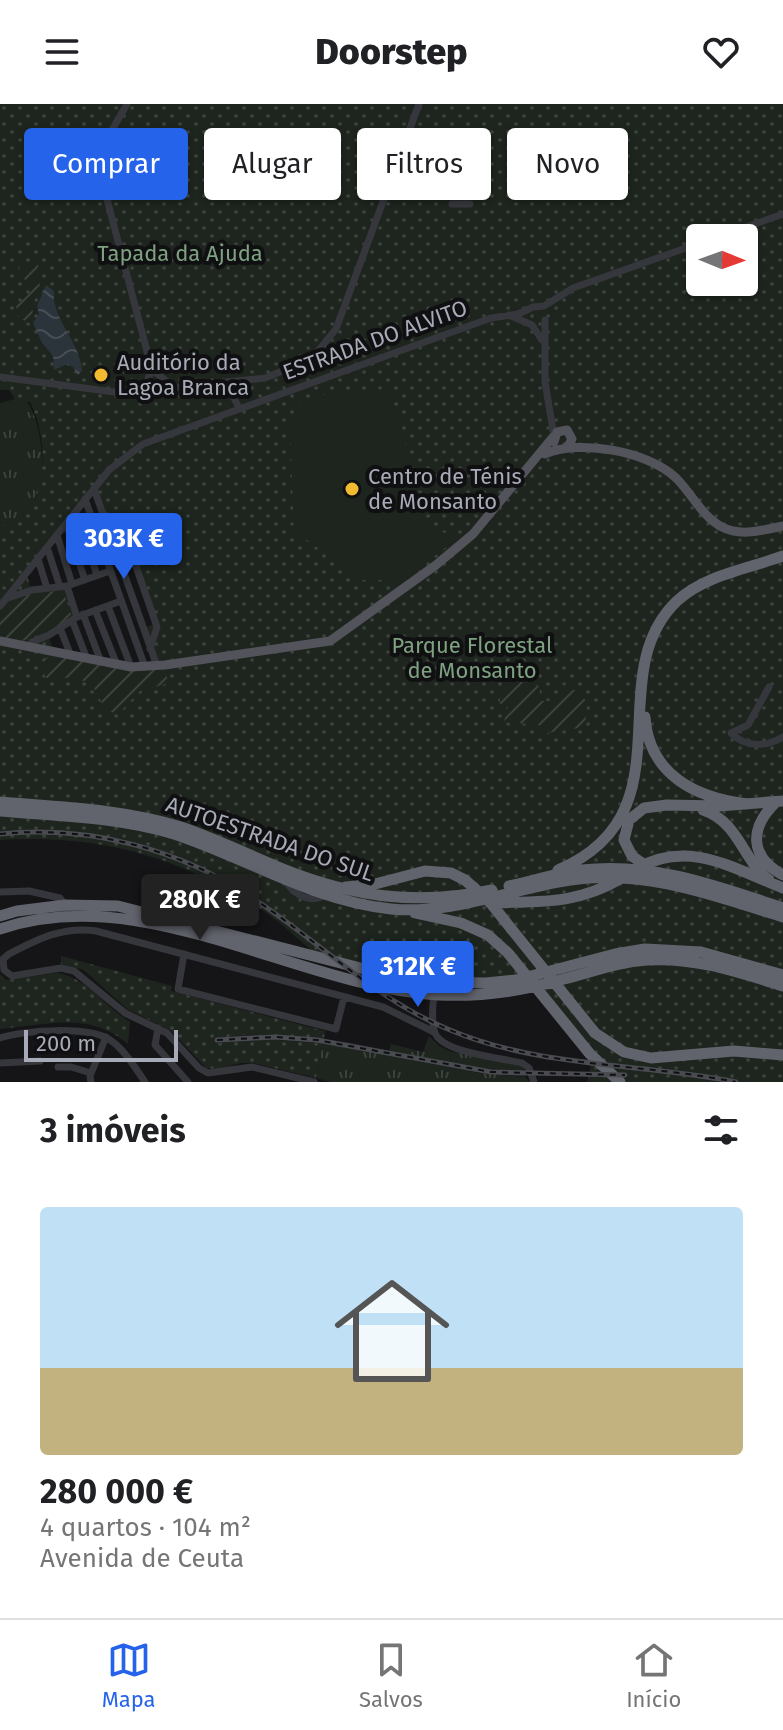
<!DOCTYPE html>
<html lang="pt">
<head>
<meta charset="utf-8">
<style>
	body { margin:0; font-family:"Fira Sans",sans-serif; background:#f2f2f2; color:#202124; height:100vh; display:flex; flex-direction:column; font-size:30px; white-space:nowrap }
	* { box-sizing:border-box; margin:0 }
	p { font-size:26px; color:#757577 }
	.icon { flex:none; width:44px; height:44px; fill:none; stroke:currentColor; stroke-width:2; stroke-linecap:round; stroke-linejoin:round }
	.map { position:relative; height:978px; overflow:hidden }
	.side { display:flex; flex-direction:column; background:#fff; flex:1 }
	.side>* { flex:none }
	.hud { position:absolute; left:24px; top:24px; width:736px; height:72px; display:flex; gap:16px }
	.needle { width:52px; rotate:91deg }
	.controls { position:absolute; left:686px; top:120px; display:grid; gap:16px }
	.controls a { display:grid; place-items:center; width:72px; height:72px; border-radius:8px; background:#fff; box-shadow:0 2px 6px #0004; font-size:40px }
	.scale { position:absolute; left:24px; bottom:20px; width:154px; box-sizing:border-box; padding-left:8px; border:4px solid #a7abb7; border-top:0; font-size:22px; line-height:28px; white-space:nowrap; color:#a7abb7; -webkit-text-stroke:6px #101012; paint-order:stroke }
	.price { position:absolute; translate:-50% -68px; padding:0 18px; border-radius:8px; background:#2563eb; color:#fff; font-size:26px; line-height:52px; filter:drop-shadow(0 2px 4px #0008) }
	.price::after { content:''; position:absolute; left:50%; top:48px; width:24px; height:18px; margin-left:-12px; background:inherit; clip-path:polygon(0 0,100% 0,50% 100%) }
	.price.on { background:#222; color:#fff }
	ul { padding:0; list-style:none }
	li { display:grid; align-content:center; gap:16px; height:424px; padding:0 40px }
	li span { display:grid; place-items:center; height:248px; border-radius:8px; color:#555 }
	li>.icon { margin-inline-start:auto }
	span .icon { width:144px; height:144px; fill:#fffc; stroke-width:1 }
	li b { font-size:34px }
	h2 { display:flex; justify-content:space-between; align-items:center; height:96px; padding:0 40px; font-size:34px }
	.pill { padding:0 28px; border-radius:8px; background:#fff; box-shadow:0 2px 6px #0004; font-size:28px; line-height:72px }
	.pill.on { background:#2563eb; color:#fff }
	header { display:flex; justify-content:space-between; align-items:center; height:104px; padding:0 40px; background:#fff; font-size:36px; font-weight:800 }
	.tab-bar { display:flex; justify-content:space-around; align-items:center; height:112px; border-top:2px solid #e0e0e0; background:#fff; font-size:22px; color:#757577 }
	.tab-bar a { display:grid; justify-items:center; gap:4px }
	.tab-bar .on { color:#2563eb }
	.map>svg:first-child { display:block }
	.built { fill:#212124 }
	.grass { fill:url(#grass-tufts) }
	.park { fill:url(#park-dots); fill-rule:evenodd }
	.garden { fill:url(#garden-furrows) }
	.pitch { fill:#1d251e }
	.water { fill:url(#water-waves) }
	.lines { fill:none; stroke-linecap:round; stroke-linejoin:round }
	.minor { stroke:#36373c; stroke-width:7 }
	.major { stroke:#52535b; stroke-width:9 }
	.highway { stroke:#62646d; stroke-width:11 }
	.rail-casing { stroke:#494b51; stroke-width:5 }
	.rail { stroke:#101012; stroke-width:2; stroke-dasharray:6; stroke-linecap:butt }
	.poi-dot { fill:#f2ba31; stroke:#101012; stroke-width:3 }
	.labels { text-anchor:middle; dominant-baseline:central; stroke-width:8; stroke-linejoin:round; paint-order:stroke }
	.park-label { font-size:22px; fill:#7ea281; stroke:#101012 }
	.street-label { font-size:22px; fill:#a7abb7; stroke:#101012 }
	.poi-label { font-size:22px; fill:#a7abb7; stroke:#101012; text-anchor:start }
</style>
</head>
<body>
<header><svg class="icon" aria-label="menu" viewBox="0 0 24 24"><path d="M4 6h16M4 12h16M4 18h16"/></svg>Doorstep<svg class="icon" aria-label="heart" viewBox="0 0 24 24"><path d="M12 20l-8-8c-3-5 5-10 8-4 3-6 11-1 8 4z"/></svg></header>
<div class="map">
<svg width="783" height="978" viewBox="0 0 783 978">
	<defs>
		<pattern id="grass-tufts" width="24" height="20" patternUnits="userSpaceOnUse" patternTransform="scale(2)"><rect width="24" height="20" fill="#1d251e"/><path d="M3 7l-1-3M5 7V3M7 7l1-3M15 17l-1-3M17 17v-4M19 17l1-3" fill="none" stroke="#3b423c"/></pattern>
		<pattern id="park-dots" width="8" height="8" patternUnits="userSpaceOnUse" patternTransform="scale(2)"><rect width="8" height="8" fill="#1d251e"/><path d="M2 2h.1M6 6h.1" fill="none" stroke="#3b423c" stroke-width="1.8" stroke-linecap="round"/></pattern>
		<pattern id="garden-furrows" width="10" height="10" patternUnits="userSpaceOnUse" patternTransform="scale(2)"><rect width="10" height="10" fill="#1d251e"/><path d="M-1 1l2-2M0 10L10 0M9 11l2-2" fill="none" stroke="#3b423c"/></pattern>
		<pattern id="water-waves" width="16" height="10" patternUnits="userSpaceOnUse" patternTransform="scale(2)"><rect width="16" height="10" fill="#2b333b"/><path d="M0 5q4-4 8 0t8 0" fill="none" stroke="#474e55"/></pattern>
	</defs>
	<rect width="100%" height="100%" fill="#151517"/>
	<path class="built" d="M 252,930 L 347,938 L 457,961 L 525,969 L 525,973 L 467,967 L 323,939 L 257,935 L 217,939 L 216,933 Z"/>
	<path class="grass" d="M 22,293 C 42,307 49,379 35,399 C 27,411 13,420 0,425 L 0,299 Z
		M 429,932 L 439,942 L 449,947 L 521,962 L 525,969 L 457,961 L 389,947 L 391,940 L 423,948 Z
		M 323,939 L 479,969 L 525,973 L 530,978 L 331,978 L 316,974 Z"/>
	<path class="park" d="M 0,0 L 783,0 L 783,978 L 587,978 L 592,958 L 526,879 C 471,885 422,884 369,871 C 358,868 343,867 333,861 C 307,846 286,821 261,805 C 177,752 99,730 0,736 L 0,423 C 50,409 50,337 30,298 L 16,297 L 9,286 L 0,286 ZM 700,134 L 744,134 L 744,178 L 700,178 ZM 95,382 L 112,428 L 125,423 L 157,519 L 146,523 L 160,562 L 73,551 L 53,546 L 48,531 L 78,512 L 66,480 L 31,484 L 26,468 Z
		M 61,852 L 172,882 L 171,887 L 325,927 L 324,935 L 252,930 L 217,934 L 218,939 L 257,935 L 323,939 L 316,974 L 253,959 L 241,959 L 217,965 L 206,964 L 170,926 L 127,905 L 84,866 L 61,860 Z
		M 58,869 C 88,875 104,902 130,918 L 128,940 C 89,907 48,921 0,925 L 0,870 L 6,876 Z"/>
	<path class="garden" d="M 23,158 L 38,160 L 40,184 L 31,204 L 33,207 L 29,219 L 19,214 L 16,202 L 31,188 L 19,164 Z
		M 63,486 L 72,513 L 50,527 L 19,538 L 0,534 C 0,526 0,514 1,507 C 8,492 49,488 63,486 Z
		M 53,551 L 164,565 L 169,579 L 140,587 L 122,606 L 114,609 L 106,606 L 91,579 L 73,574 L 46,574 L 42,564 L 44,555 Z
		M 511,576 L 537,577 L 542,597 L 559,597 L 563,581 L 583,590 L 587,602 L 585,623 L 540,630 L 540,621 L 504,618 L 508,601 L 500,600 L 500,592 Z"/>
	<path class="pitch" d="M 389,284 L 413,365 L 408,405 L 455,436 L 398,481 L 390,476 L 360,476 L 294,426 L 290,324 L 298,299 L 326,290 L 363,289 Z"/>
	<path class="water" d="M 46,181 L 54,187 C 51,214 81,239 82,267 L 78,271 L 73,263 L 67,260 L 54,266 L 53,252 L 42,239 L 33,219 L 39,210 L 37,202 Z"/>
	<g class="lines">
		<path class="minor" d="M 99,60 L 112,26 L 127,0
			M 99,60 L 90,66 L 89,74 L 95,80 L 103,80
			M 99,60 L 106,62 C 112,69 110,76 103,80
			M 103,80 L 152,266 L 143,286
			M 452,100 L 470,100
			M 715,134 L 783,110
			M 509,211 L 532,221 L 542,236
			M 545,216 L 545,278 L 554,332
			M 152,266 L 173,282
			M 0,273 L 122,289 L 265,274 L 297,261 L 318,247 L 336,225 L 419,0
			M 223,278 L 231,288 L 239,304
			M 94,385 L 157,562
			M 85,395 L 145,563
			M 76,408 L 97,471
			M 104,410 L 123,425 L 157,523 L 150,545
			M 66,420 L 85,476
			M 57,431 L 72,480
			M 47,443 L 60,483
			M 38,455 L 47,484
			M 67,482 L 77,513
			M 8,494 L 32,486 L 67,482 L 110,467
			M 0,502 L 109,366 L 143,340 L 491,214 L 518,210 L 533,203 L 544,202 L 573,184 L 700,139
			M 108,502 L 131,563
			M 95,506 L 117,561
			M 83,510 L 101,558
			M 72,516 L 87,555
			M 60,524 L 71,552
			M 29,543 L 32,538 L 49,531 L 77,513 L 121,497
			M 769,583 L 748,621 L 731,629 C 746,644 766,643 783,633
			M 285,776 C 294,791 309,800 326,791
			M 0,788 L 29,787 L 60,794 L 65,801 L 66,812
			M 184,850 L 178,885 L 336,925 L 344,893
			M 467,879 L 457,863 L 451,862 L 435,878 C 434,893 430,915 435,929 C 443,949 502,954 522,959 L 529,964 L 534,978
			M 158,924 L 155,941 L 188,978
			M 0,934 C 24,926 93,921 113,938 C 126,948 136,965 145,978
			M 0,959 L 40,957
			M 58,963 L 71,963 L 91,969
			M 91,978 L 90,972 L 106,933
			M 314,978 L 252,963 L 208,969 L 199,964 L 167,929 L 125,909 L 74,867 L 61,864 L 12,872 L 4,866 L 3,855 L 9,850 C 38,835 63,822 96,827 L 383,903 L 434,928"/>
		<path class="major" d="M 554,338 L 557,328 L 567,326 L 572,335 L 567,344
			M 545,350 C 579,335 647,347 675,373 C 691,388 702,413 722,423 C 741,433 763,426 783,422
			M 0,537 L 131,563 L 165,561 L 330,537 L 436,461 L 473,430 L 553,333"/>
		<path class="highway" d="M 645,613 C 649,671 696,694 747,700
			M 0,698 C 61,703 123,705 181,723 C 216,735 249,751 283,765 C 353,793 418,802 492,786
			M 776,698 C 750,723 748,752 783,771
			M 703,706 C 739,718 742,755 769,776
			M 0,707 C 58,712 119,713 174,730 C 247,754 313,797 391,805 C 453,811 510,785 570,776 C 645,765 713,791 783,813
			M 638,764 C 689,735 734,765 783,784
			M 649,764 L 632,752 L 624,736 L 629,716 L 644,704 L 667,701 L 719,702 L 783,697
			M 558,766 C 692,709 598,572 677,497 C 705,471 748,465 783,452
			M 509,782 C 533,777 557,769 582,766 C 653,758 717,782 783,804
			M 346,783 L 375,780 L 425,767 L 451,769 L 465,776 L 489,797 L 595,929 L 624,948 L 651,954 L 734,947 L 783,951
			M 490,799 C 540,797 575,801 620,775
			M 415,809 L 461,819 L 488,831 L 508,849 L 590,950 L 620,978
			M 0,812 L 17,807 L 65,801 L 118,802 L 376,868 L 435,878 L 486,879 L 516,876 L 615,850 L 645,845 L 701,848 L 783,871
			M 0,825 C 144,776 294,882 438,891 C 481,893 523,887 564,875 C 592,868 618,858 647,856 C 695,853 738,868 783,882"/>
		<g class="rail-casing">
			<path id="rail" d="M 0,730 C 89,721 180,745 254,795 C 320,838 376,896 450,926 C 540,964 642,959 736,978
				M 217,936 L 276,933 L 317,936 L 491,968 L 625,971"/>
		</g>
		<use href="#rail" class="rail"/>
	</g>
	<g class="poi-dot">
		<circle cx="101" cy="271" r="8"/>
		<circle cx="352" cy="385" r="8"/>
	</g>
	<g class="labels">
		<g class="park-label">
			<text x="180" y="149">Tapada da Ajuda</text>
			<text x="472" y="541">Parque Florestal<tspan x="472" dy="25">de Monsanto</tspan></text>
		</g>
		<g class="street-label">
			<text transform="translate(375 236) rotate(-20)">ESTRADA DO ALVITO</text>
			<text transform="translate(270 735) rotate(19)">AUTOESTRADA DO SUL</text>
		</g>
		<g class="poi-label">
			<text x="117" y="258">Auditório da<tspan x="117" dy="25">Lagoa Branca</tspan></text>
			<text x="368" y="372">Centro de Ténis<tspan x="368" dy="25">de Monsanto</tspan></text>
		</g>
	</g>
</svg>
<div class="controls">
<a><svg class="needle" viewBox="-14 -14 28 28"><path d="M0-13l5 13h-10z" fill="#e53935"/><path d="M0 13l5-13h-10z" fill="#757577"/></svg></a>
</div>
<div class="scale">200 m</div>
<b class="price" style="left:124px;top:477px">303K €</b>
<b class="price on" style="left:200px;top:838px">280K €</b>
<b class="price" style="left:418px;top:905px">312K €</b>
<div class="hud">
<a class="pill on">Comprar</a>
<a class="pill">Alugar</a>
<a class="pill">Filtros</a>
<a class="pill">Novo</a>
</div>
</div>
<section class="side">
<h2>3 imóveis<svg class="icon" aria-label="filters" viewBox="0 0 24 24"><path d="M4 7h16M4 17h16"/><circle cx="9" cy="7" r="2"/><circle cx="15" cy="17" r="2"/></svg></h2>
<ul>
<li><span style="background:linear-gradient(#bfe0f5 65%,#c2b280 0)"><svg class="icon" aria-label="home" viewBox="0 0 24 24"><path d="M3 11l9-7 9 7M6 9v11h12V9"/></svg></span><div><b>280 000 €</b><p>4 quartos · 104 m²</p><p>Avenida de Ceuta</p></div></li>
</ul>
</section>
<nav class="tab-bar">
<a class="on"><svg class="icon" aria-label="map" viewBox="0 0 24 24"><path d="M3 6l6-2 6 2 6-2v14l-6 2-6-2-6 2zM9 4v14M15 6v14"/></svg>Mapa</a>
<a><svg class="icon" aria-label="saved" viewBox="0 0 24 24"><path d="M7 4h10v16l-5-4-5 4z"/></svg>Salvos</a>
<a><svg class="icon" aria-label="home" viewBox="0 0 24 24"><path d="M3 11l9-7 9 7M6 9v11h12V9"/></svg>Início</a>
</nav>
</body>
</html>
